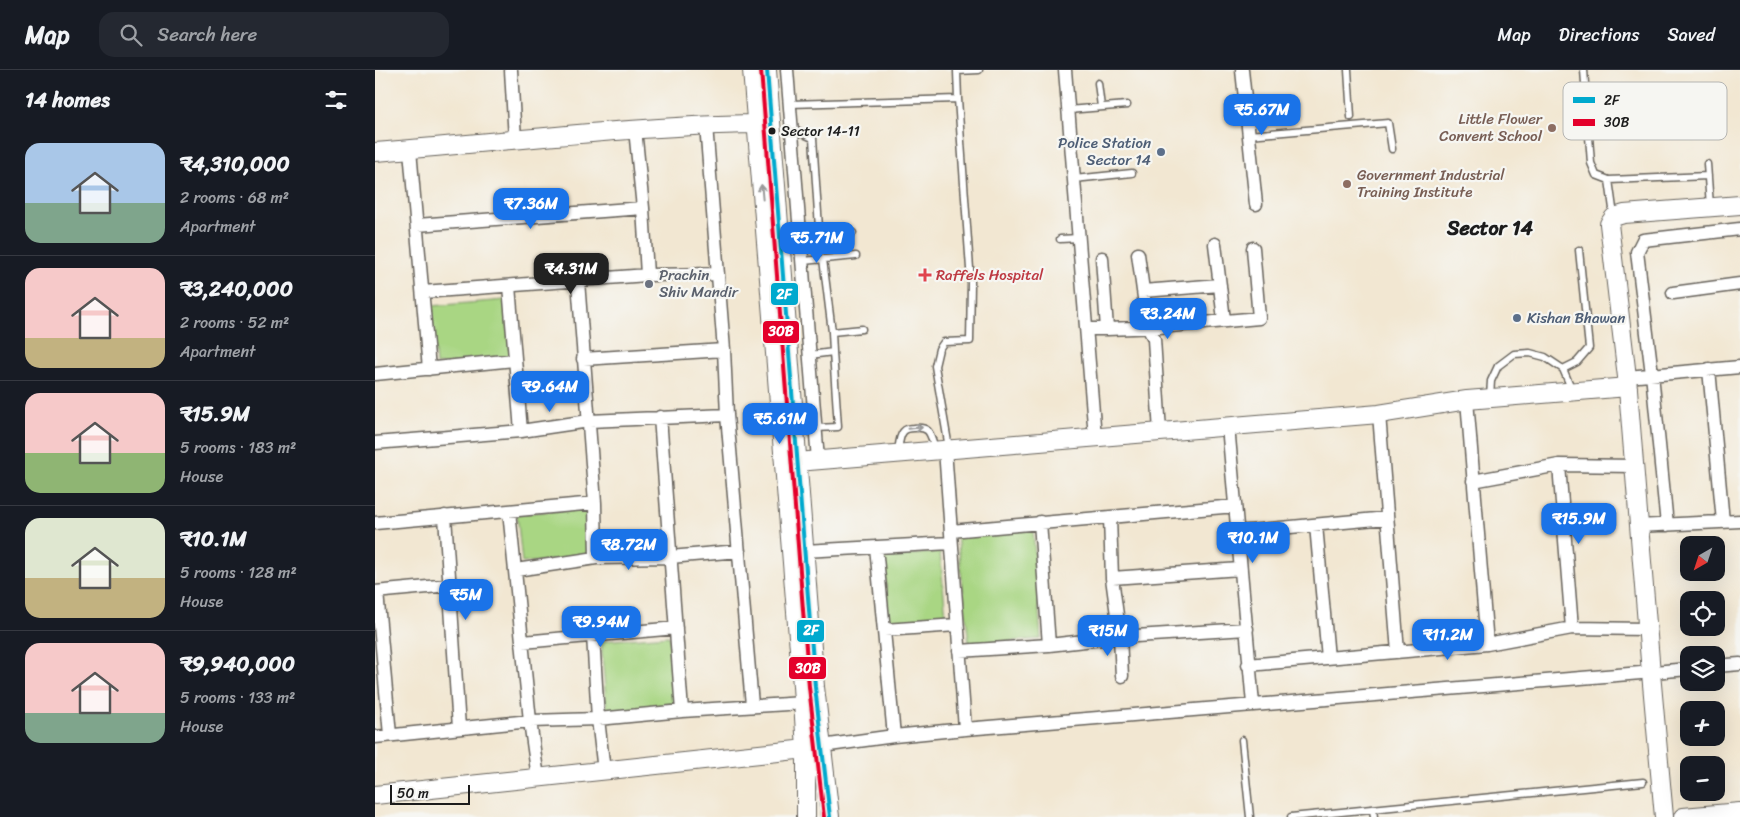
<!DOCTYPE html>
<html lang="en">
<head>
<meta charset="utf-8">
<style>
	body { margin:0; font-family:Sriracha,sans-serif; background:#242831; color:#f1f3f6; height:100vh; display:flex; flex-direction:column; font-size:19px; white-space:nowrap }
	* { box-sizing:border-box; margin:0 }
	p { font-size:16px; color:#9ea1a6 }
	.icon { flex:none; width:28px; height:28px; fill:none; stroke:currentColor; stroke-width:2; stroke-linecap:round; stroke-linejoin:round }
	.map { position:relative; flex:1; overflow:hidden }
	.panel { display:flex; flex-direction:column; background:#171b24; width:375px }
	.panel>* { flex:none }
	.needle { width:32px; rotate:219deg }
	.fabs { position:absolute; left:1305px; top:466px; display:grid; gap:10px }
	.fabs a { display:grid; place-items:center; width:45px; height:45px; border-radius:10px; background:#171b24; box-shadow:0 5px 20px #0002; font-size:25px }
	.scale { position:absolute; left:15px; bottom:12px; width:80px; box-sizing:border-box; padding-left:5px; border:2px solid #1c1c1c; border-top:0; font-size:14px; line-height:18px; white-space:nowrap; color:#1c1c1c; -webkit-text-stroke:4px #f6f6f2; paint-order:stroke }
	.price { position:absolute; translate:-50% -42px; padding:0 11px; border-radius:10px; background:#1a73e8; color:#fff; font-size:16px; line-height:32px; filter:drop-shadow(0 1px 2px #0008) }
	.price::after { content:''; position:absolute; left:50%; top:30px; width:15px; height:11px; margin-left:-8px; background:inherit; clip-path:polygon(0 0,100% 0,50% 100%) }
	.price.active { background:#222; color:#fff }
	ul { padding:0; list-style:none }
	li { display:flex; align-items:center; gap:15px; height:125px; padding:0 25px }
	li+li { border-top:1px solid #363941 }
	li span { display:grid; place-items:center; flex:none; width:140px; height:100px; border-radius:15px; color:#555 }
	li>.icon { margin-inline-start:auto }
	span .icon { width:60px; height:60px; fill:#fffc; stroke-width:1 }
	li b { font-size:21px }
	h2 { display:flex; justify-content:space-between; align-items:center; height:60px; padding:0 25px; font-size:21px }
	header { display:flex; align-items:center; gap:30px; box-sizing:border-box; height:70px; padding:0 25px; background:#171b24; border-bottom:1px solid #363941 }
	header strong { font-size:24px }
	nav { display:flex; gap:28px; margin-inline-start:auto; font-size:18px }
	.search { width:350px; height:45px; background:#242831; display:flex; align-items:center; gap:12px; box-sizing:border-box; padding:0 18px; border-radius:15px; color:#9ea1a6; font-size:19px }
	main { display:flex; flex:1; min-height:0 }
	.map>svg:first-child { display:block }
	.green { fill:#a9d683; stroke:#627950 }
	.lines { fill:none; stroke-linecap:round; stroke-linejoin:round }
	.lane-casing { stroke:#67635c; stroke-width:9 }
	.street-casing { stroke:#67635c; stroke-width:15 }
	.secondary-casing { stroke:#67635c; stroke-width:20 }
	.lane { stroke:#fff; stroke-width:6 }
	.street { stroke:#fff; stroke-width:12 }
	.secondary { stroke:#fff; stroke-width:18 }
	.bus-1-casing { stroke:#f6f6f2; stroke-width:8 }
	.bus-2-casing { stroke:#f6f6f2; stroke-width:8 }
	.bus-1 { stroke:#00a9ce; stroke-width:4 }
	.bus-2 { stroke:#e4002b; stroke-width:4 }
	.oneway { stroke:#999 }
	.education-dot { fill:#8d6e63; stroke:#f6f6f2; stroke-width:2 }
	.bus-dot { fill:#1c1c1c; stroke:#f6f6f2; stroke-width:2 }
	.service-dot { fill:#5c6f8a; stroke:#f6f6f2; stroke-width:2 }
	.health-dot { fill:#e0444e; stroke:#f6f6f2; stroke-width:2 }
	.worship-dot { fill:#6b7280; stroke:#f6f6f2; stroke-width:2 }
	.labels { text-anchor:middle; dominant-baseline:central; stroke-width:4.5; stroke-linejoin:round; paint-order:stroke }
	.bus-label { font-size:14px; fill:#1c1c1c; stroke:#f6f6f2; text-anchor:start }
	.education-label { font-size:15px; fill:#785e54; stroke:#f6f6f2; text-anchor:end }
	.service-label { font-size:15px; fill:#4e5e75; stroke:#f6f6f2; text-anchor:end }
	.worship-label { font-size:15px; fill:#5b616d; stroke:#f6f6f2; text-anchor:start }
	.health-label { font-size:15px; fill:#be3a42; stroke:#f6f6f2; text-anchor:start }
	.district-label { font-size:20px; font-weight:bold; fill:#1c1c1c; stroke:#f6f6f2 }
	.key { fill:#f6f6f2; stroke:#b5b5b2; stroke-width:1 }
	.key-label { font-size:14px; fill:#1c1c1c }
	.line-badge { stroke:#f6f6f2; stroke-width:2 }
	.badge-label { font-size:14px; text-anchor:middle; font-weight:bold; fill:#fff }
</style>
</head>
<body>
<header>
<strong>Map</strong>
<div class="search"><svg class="icon" aria-label="search" viewBox="0 0 24 24"><circle cx="10" cy="10" r="6"/><path d="M15 15l6 6"/></svg>Search here</div>
<nav><a>Map</a><a>Directions</a><a>Saved</a></nav>
</header>
<main>
<section class="panel">
<h2>14 homes<svg class="icon" aria-label="filters" viewBox="0 0 24 24"><path d="M4 7h16M4 17h16"/><circle cx="9" cy="7" r="2"/><circle cx="15" cy="17" r="2"/></svg></h2>
<ul>
<li><span style="background:linear-gradient(#a9c7e8 60%,#7fa58c 0)"><svg class="icon" aria-label="home" viewBox="0 0 24 24"><path d="M3 11l9-7 9 7M6 9v11h12V9"/></svg></span><div><b>₹4,310,000</b><p>2 rooms · 68 m²</p><p>Apartment</p></div></li>
<li><span style="background:linear-gradient(#f6c9c9 70%,#c2b280 0)"><svg class="icon" aria-label="home" viewBox="0 0 24 24"><path d="M3 11l9-7 9 7M6 9v11h12V9"/></svg></span><div><b>₹3,240,000</b><p>2 rooms · 52 m²</p><p>Apartment</p></div></li>
<li><span style="background:linear-gradient(#f6c9c9 60%,#8fb573 0)"><svg class="icon" aria-label="home" viewBox="0 0 24 24"><path d="M3 11l9-7 9 7M6 9v11h12V9"/></svg></span><div><b>₹15.9M</b><p>5 rooms · 183 m²</p><p>House</p></div></li>
<li><span style="background:linear-gradient(#dfe7d0 60%,#c2b280 0)"><svg class="icon" aria-label="home" viewBox="0 0 24 24"><path d="M3 11l9-7 9 7M6 9v11h12V9"/></svg></span><div><b>₹10.1M</b><p>5 rooms · 128 m²</p><p>House</p></div></li>
<li><span style="background:linear-gradient(#f6c9c9 70%,#7fa58c 0)"><svg class="icon" aria-label="home" viewBox="0 0 24 24"><path d="M3 11l9-7 9 7M6 9v11h12V9"/></svg></span><div><b>₹9,940,000</b><p>5 rooms · 133 m²</p><p>House</p></div></li>
</ul>
</section>
<div class="map">
<svg width="1365" height="747" viewBox="0 0 1365 747">
	<rect width="100%" height="100%" fill="#f6f6f2"/>
	<filter id="ink" filterUnits="userSpaceOnUse"><feTurbulence type="fractalNoise" baseFrequency=".02" numOctaves="2"/><feDisplacementMap in="SourceGraphic" scale="10" xChannelSelector="R" yChannelSelector="G"/><feConvolveMatrix kernelMatrix="1 2 1 2 8 2 1 2 1" color-interpolation-filters="sRGB"/></filter>
	<filter id="wash" filterUnits="userSpaceOnUse"><feTurbulence type="fractalNoise" baseFrequency=".0096" numOctaves="4" result="noise"/><feDisplacementMap in="SourceGraphic" scale="20" xChannelSelector="R" yChannelSelector="G"/><feGaussianBlur stdDeviation="1.12" result="paint"/><feColorMatrix in="noise" values="0 0 0 0 0 0 0 0 0 0 0 0 0 0 0 0 0 1.4 0 .05"/><feComposite in="paint" operator="in"/></filter>
	<g filter="url(#wash)">
		<rect width="100%" height="100%" fill="#f2e7d2"/>
		<path class="green" d="M 130,230 L 136,289 L 61,295 L 56,236 Z
			M 215,438 L 219,486 L 147,493 L 142,444 Z
			M 658,459 L 666,569 L 594,574 L 582,465 Z
			M 565,482 L 571,547 L 514,552 L 509,487 Z
			M 294,566 L 301,639 L 232,644 L 226,571 Z"/>
	</g>
	<g filter="url(#ink)">
		<g class="lines">
			<g class="lane-casing">
				<path id="lane" d="M 973,0 L 976,47
					M 1209,0 L 1216,93 L 1221,105 L 1234,110 L 1333,106
					M 723,13 L 726,37
					M 583,29 L 582,1 L 604,0
					M 415,34 L 583,29 L 596,213 L 595,271 L 569,272 L 564,279 L 560,296 L 574,378
					M 693,40 L 752,35
					M 417,59 L 438,68 L 444,158
					M 873,65 L 1013,53 L 1017,79
					M 1332,94 L 1335,136
					M 699,109 L 757,103
					M 1234,110 L 1239,146
					M 685,169 L 704,168
					M 426,173 L 478,163
					M 448,189 L 457,262
					M 428,191 L 481,186
					M 435,285 L 458,282 L 457,262 L 487,259
					M 1188,299 L 1202,292 L 1214,278 L 1204,180
					M 1115,326 L 1116,311 L 1123,296 L 1139,284 L 1155,283 L 1170,287 L 1188,299 L 1197,320
					M 441,358 L 463,357 L 458,282
					M 523,382 C 524,376 524,367 528,362 C 531,358 535,358 539,358 C 556,356 555,365 560,378
					M 867,670 L 875,747
					M 998,739 L 999,747
					M 916,747 L 1268,712"/>
			</g>
			<g class="street-casing">
				<path id="street" d="M 136,0 L 140,70
					M 412,0 L 443,390
					M 690,0 L 720,367
					M 867,0 L 881,134
					M 331,55 L 349,280 L 352,345 L 377,635
					M 260,59 L 268,138 L 272,205
					M 35,80 L 54,299
					M 42,155 L 268,138
					M 840,174 L 849,250
					M 763,184 L 773,257 L 779,269 L 785,362
					M 203,211 L 220,433 L 221,488
					M 134,216 L 146,361
					M 768,221 L 845,215
					M 48,222 L 272,205 L 343,204
					M 1298,223 L 1365,214
					M 711,259 L 732,259 L 727,188
					M 732,259 L 784,257 L 884,248 L 878,178
					M 208,289 L 349,280
					M 1334,299 L 1348,452
					M 0,304 L 139,290
					M 1252,307 L 1365,297
					M 1092,330 L 1112,574
					M 1004,344 L 1023,582
					M 285,347 L 307,641
					M 853,356 L 878,634
					M 0,373 L 146,361 L 214,351 L 352,345
					M 570,379 L 590,659
					M 1184,395 L 1197,558
					M 1098,411 L 1184,395 L 1259,396
					M 134,441 L 155,651 L 163,708
					M 70,446 L 84,658
					M 735,447 L 737,508 L 745,567 L 747,606
					M 665,452 L 674,575
					M 0,453 L 220,433
					M 941,455 L 953,588
					M 1292,455 L 1277,304 L 1262,182 L 1268,170 L 1365,159
					M 1263,456 L 1365,451
					M 576,461 L 860,436
					M 862,462 L 1012,448
					M 501,477 L 519,666
					M 429,481 L 576,473
					M 141,500 L 221,488 L 295,487 L 364,481
					M 737,508 L 865,499
					M 0,522 L 74,515
					M 2,522 L 15,665
					M 509,560 L 582,555
					M 218,565 L 223,649 L 229,701
					M 148,572 L 301,558
					M 584,581 L 674,575 L 745,567 L 872,559
					M 873,595 L 1112,574 L 1197,558 L 1272,559
					M 1341,596 L 1365,594
					M 0,667 L 155,651 L 223,649 L 307,641 L 428,633
					M 447,676 L 519,666 L 590,659 L 1314,599"/>
			</g>
			<g class="secondary-casing">
				<path id="secondary" d="M 377,0 L 427,616 L 431,679 L 431,747
					M 392,0 L 440,617 L 455,747
					M 0,82 C 127,72 254,56 382,54
					M 422,392 L 1004,344 L 1092,330 L 1253,317
					M 0,725 L 431,679
					M 1289,747 L 1276,603 L 1252,307 L 1234,154 L 1239,147 L 1249,144 L 1365,135
					M 1308,747 L 1365,742"/>
			</g>
			<use href="#lane" class="lane"/>
			<use href="#street" class="street"/>
			<use href="#secondary" class="secondary"/>
			<g class="bus-1-casing">
				<path id="bus-1" d="M 392,0 L 440,617 L 455,747"/>
			</g>
			<g class="bus-2-casing">
				<path id="bus-2" d="M 386,0 L 434,617 L 449,747"/>
			</g>
			<use href="#bus-1" class="bus-1"/>
			<use href="#bus-2" class="bus-2"/>
		</g>
		<defs><path id="oneway-shaft" d="M-6 0H5M1.5-3L5.5 0L1.5 3" fill="none" stroke-width="1.6" stroke-linecap="round" stroke-linejoin="round" transform="scale(1.25)"/></defs>
		<g class="oneway">
			<use href="#oneway-shaft" transform="translate(387 122) rotate(-95)"/>
			<use href="#oneway-shaft" transform="translate(540 358) rotate(-5)"/>
		</g>
	</g>
	<g class="education-dot">
		<circle cx="1177" cy="58" r="5"/>
		<circle cx="972" cy="114" r="5"/>
	</g>
	<circle class="bus-dot" cx="397" cy="61" r="4.5"/>
	<g class="service-dot">
		<circle cx="786" cy="82" r="5"/>
		<circle cx="1142" cy="248" r="5"/>
	</g>
	<path class="health-dot" d="M547.5 197.5h5v5h5v5h-5v5h-5v-5h-5v-5h5z"/>
	<circle class="worship-dot" cx="274" cy="214" r="5"/>
	<g class="labels">
		<g class="bus-label">
			<text x="406" y="61">Sector 14-11</text>
		</g>
		<g class="education-label">
			<text x="1167" y="49">Little Flower<tspan x="1167" dy="17">Convent School</tspan></text>
			<text x="982" y="105" text-anchor="start">Government Industrial<tspan x="982" dy="17">Training Institute</tspan></text>
		</g>
		<g class="service-label">
			<text x="776" y="73">Police Station<tspan x="776" dy="17">Sector 14</tspan></text>
			<text x="1152" y="248" text-anchor="start">Kishan Bhawan</text>
		</g>
		<g class="worship-label">
			<text x="284" y="205">Prachin<tspan x="284" dy="17">Shiv Mandir</tspan></text>
		</g>
		<g class="health-label">
			<text x="561" y="205">Raffels Hospital</text>
		</g>
		<g class="district-label">
			<text x="1115" y="158">Sector 14</text>
		</g>
	</g>
	<rect x="1188" y="12" width="164" height="58" rx="8" class="key"/>
	<rect x="1198" y="27" width="22" height="6" fill="#00a9ce"/>
	<rect x="1198" y="49" width="22" height="7" fill="#e4002b"/>
	<g class="key-label">
		<text x="1229" y="35">2F</text>
		<text x="1229" y="57">30B</text>
	</g>
	<g class="line-badge">
		<rect x="395" y="212" width="29" height="24" rx="5" fill="#00a9ce"/>
		<rect x="387" y="250" width="38" height="24" rx="5" fill="#e4002b"/>
		<rect x="421" y="549" width="29" height="24" rx="5" fill="#00a9ce"/>
		<rect x="413" y="586" width="39" height="24" rx="5" fill="#e4002b"/>
	</g>
	<g class="badge-label">
		<text x="409" y="229">2F</text>
		<text x="406" y="266">30B</text>
		<text x="436" y="565">2F</text>
		<text x="433" y="603">30B</text>
	</g>
</svg>
<div class="fabs">
<a><svg class="needle" viewBox="-14 -14 28 28"><path d="M0-13l5 13h-10z" fill="#e53935"/><path d="M0 13l5-13h-10z" fill="#9ea1a6"/></svg></a>
<a><svg class="icon" aria-label="locate" viewBox="0 0 24 24"><circle cx="12" cy="12" r="6"/><path d="M12 2v4M12 18v4M2 12h4M18 12h4"/></svg></a>
<a><svg class="icon" aria-label="layers" viewBox="0 0 24 24"><path d="M12 4l9 5-9 5-9-5zM3 14l9 5 9-5"/></svg></a>
<a>+</a>
<a>−</a>
</div>
<div class="scale">50 m</div>
<b class="price" style="left:887px;top:66px">₹5.67M</b>
<b class="price" style="left:156px;top:160px">₹7.36M</b>
<b class="price" style="left:442px;top:194px">₹5.71M</b>
<b class="price active" style="left:196px;top:225px">₹4.31M</b>
<b class="price" style="left:793px;top:270px">₹3.24M</b>
<b class="price" style="left:175px;top:343px">₹9.64M</b>
<b class="price" style="left:405px;top:375px">₹5.61M</b>
<b class="price" style="left:1204px;top:475px">₹15.9M</b>
<b class="price" style="left:878px;top:494px">₹10.1M</b>
<b class="price" style="left:254px;top:501px">₹8.72M</b>
<b class="price" style="left:91px;top:551px">₹5M</b>
<b class="price" style="left:226px;top:578px">₹9.94M</b>
<b class="price" style="left:733px;top:587px">₹15M</b>
<b class="price" style="left:1073px;top:591px">₹11.2M</b>
</div>
</main>
</body>
</html>
